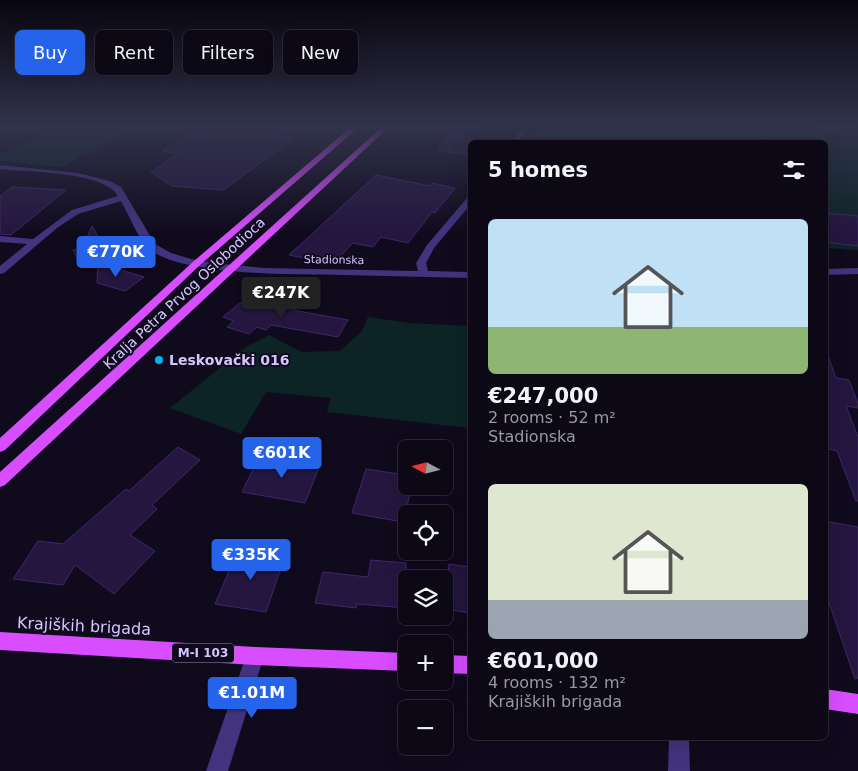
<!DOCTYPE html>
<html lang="en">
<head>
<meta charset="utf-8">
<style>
	body { margin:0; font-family:"DejaVu Sans",sans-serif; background:#15111f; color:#f1f3f6; height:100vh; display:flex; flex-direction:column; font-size:19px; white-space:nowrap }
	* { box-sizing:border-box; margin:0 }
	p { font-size:16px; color:#9a9aa1 }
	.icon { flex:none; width:28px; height:28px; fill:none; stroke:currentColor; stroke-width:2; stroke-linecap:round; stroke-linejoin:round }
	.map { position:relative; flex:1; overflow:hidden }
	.sheet { position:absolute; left:468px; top:140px; width:360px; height:600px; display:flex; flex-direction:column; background:#0c0816; border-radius:8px; box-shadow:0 5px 20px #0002,0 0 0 1px #2c2935 }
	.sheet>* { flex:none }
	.guide { position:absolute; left:15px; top:30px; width:378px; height:45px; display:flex; gap:10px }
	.needle { width:32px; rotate:277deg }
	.controls { position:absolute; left:398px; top:440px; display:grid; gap:10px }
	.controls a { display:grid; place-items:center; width:55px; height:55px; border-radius:8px; background:#0c0816; box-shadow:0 5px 20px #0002,0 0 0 1px #2c2935; font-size:25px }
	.price { position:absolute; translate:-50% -42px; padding:0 11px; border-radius:5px; background:#2563eb; color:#fff; font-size:16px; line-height:32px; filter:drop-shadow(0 1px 2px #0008) }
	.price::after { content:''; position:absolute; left:50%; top:30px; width:15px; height:11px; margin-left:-8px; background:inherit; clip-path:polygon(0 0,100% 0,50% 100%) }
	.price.on { background:#222; color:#fff }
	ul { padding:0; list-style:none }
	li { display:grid; align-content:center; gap:10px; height:265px; padding:0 20px }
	li span { display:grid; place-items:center; height:155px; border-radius:8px; color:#555 }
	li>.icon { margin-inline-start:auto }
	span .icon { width:90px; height:90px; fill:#fffc; stroke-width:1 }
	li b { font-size:21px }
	h2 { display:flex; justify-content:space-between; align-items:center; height:60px; padding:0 20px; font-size:21px }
	.chip { padding:0 18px; border-radius:8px; background:#0c0816; box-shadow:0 5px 20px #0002,0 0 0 1px #2c2935; font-size:18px; line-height:45px }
	.chip.on { background:#2563eb; color:#fff }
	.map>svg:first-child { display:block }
	.green { fill:#0d2427 }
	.building { fill:#24163e; stroke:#3f276b }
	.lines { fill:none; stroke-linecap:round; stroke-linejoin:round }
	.street { fill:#42337e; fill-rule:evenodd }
	.primary { fill:#d84dff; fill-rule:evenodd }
	.poi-dot { fill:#00b4f1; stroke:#100a1d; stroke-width:2 }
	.labels { text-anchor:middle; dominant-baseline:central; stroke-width:4; stroke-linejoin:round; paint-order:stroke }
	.far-street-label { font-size:11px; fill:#d5c6ff; stroke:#100a1d }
	.shield { fill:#100a1d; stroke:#9a8ebb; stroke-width:1 }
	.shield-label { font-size:12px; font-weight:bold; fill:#d5c6ff }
	.street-label { font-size:14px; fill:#d5c6ff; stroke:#100a1d }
	.poi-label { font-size:14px; font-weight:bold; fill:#d5c6ff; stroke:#100a1d; text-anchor:start }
	.near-street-label { font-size:16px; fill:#d5c6ff; stroke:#100a1d }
</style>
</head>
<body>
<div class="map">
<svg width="858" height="771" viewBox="0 0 858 771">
	<rect width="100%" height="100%" fill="#100a1d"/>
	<path class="green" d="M 60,126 L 139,126 L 61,167 L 0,161 L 0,155 Z
		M 536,126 L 858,126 L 858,250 L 825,248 L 825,142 L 524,142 Z
		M 368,317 L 409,323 L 470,326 L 470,428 L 327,412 L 331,398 L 266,392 L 241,434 L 170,408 L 246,347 L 269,335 L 301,352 L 340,351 L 362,331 Z"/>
	<path class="building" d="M 206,126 L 288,126 L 276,135 L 295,138 L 223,190 L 172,186 L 151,172 L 177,154 L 162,151 Z
		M 450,133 L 470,136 L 470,155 L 438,150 Z
		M 376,175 L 430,186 L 432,183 L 455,188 L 435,213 L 432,212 L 408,243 L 381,237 L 373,247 L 353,243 L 333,264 L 289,255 Z
		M 12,187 L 66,190 L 11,235 L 0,234 L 0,196 Z
		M 825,213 L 858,216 L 858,246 L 825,242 Z
		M 92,226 L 110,257 L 81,267 L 73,250 L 83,247 Z
		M 98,263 L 144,277 L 125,291 L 97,283 Z
		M 254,297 L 298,311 L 348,320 L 338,337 L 271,325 L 266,330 L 257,327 L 249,334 L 227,327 L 234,321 L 223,317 L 240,303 L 245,305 Z
		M 827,353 L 836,378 L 849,380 L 858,404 L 858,408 L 846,406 L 858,437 L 858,501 L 856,501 L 837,451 L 825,448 L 825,354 Z
		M 178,447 L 200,460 L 152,505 L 157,509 L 130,535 L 155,551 L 114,594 L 75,565 L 63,585 L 13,579 L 38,541 L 63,544 L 126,489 L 129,491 Z
		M 260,455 L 320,465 L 305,503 L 242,492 Z
		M 366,469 L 406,475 L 406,486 L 412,486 L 403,522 L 352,513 Z
		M 825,521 L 858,527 L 858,678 L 855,679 L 825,591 Z
		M 238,550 L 285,556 L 266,612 L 215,604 Z
		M 371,560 L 406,563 L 406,608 L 357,604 L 356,608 L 315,603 L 323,572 L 368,577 Z
		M 449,564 L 470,567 L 470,613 L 445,609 Z"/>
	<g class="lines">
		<path class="street" d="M 524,126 L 531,126 L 518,142 L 512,142 Z
			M 0,165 L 78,173 L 110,181 L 121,187 L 155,244 L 171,253 L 191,259 L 213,263 L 264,268 L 418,271 L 416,263 L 427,245 L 467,198 L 470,197 L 470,205 L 434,248 L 426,263 L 428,271 L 470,272 L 470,278 C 428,277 386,276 344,275 C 303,274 176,277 147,247 C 138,238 128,213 121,201 L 78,214 L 57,228 L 4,273 L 0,274 L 0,266 L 27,244 L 0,242 L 0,236 L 33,239 L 72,210 L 118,196 C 104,171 27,172 0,169 Z
			M 858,268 L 858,274 L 825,275 L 825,269 Z
			M 255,647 L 262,649 L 264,656 L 228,771 L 206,771 L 246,656 L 248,649 Z
			M 669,738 L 689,738 L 690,771 L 668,771 Z"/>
		<path class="primary" d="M 352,126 L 360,126 L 200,265 L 5,450 L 0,452 L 0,438 L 194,261 Z
			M 383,126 L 390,126 L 5,485 L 0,487 L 0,472 Z
			M 0,632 L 255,647 L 406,653 L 406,671 L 255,665 L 0,650 Z
			M 444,655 L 470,656 L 470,674 L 444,673 Z
			M 825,689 L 858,694 L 858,714 L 825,709 Z"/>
	</g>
	<linearGradient id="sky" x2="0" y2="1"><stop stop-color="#090610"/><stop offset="0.54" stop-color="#31334c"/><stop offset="1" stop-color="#31334c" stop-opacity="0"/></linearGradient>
	<rect width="858" height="234" fill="url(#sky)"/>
	<circle class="poi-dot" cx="159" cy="360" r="5"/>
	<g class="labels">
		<g class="far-street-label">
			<text transform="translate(334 260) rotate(1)">Stadionska</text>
		</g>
		<rect class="shield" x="172" y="643.5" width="62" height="19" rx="4"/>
		<g class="shield-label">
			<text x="203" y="653">M-I 103</text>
		</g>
		<g class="street-label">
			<text transform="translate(184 293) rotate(-43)">Kralja Petra Prvog Oslobodioca</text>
		</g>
		<g class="poi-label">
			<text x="169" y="360">Leskovački 016</text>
		</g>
		<g class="near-street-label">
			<text transform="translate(84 626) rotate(3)">Krajiških brigada</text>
		</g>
	</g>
</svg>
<div class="controls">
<a><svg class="needle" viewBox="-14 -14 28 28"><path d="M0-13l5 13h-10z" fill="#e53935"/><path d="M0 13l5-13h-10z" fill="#9a9aa1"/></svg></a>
<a><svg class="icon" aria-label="locate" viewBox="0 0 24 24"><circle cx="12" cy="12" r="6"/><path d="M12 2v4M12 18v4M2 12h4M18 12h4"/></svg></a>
<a><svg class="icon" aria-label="layers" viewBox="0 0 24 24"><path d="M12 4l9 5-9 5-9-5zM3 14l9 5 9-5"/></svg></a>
<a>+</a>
<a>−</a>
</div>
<b class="price" style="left:116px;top:278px">€770K</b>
<b class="price on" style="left:281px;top:319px">€247K</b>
<b class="price" style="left:282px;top:479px">€601K</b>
<b class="price" style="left:251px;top:581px">€335K</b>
<b class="price" style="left:252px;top:719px">€1.01M</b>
<div class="guide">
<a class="chip on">Buy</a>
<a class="chip">Rent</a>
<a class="chip">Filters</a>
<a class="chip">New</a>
</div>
<section class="sheet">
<h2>5 homes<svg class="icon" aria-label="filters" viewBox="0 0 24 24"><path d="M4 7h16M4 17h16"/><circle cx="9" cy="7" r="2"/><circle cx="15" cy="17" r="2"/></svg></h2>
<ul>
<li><span style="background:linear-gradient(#bfe0f5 70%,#8fb573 0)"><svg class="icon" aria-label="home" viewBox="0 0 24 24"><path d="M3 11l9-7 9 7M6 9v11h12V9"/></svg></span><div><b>€247,000</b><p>2 rooms · 52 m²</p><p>Stadionska</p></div></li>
<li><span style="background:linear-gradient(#dfe7d0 75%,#9aa5b1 0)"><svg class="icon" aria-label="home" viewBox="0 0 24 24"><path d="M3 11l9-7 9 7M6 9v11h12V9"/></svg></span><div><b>€601,000</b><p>4 rooms · 132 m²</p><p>Krajiških brigada</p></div></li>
</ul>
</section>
</div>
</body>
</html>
